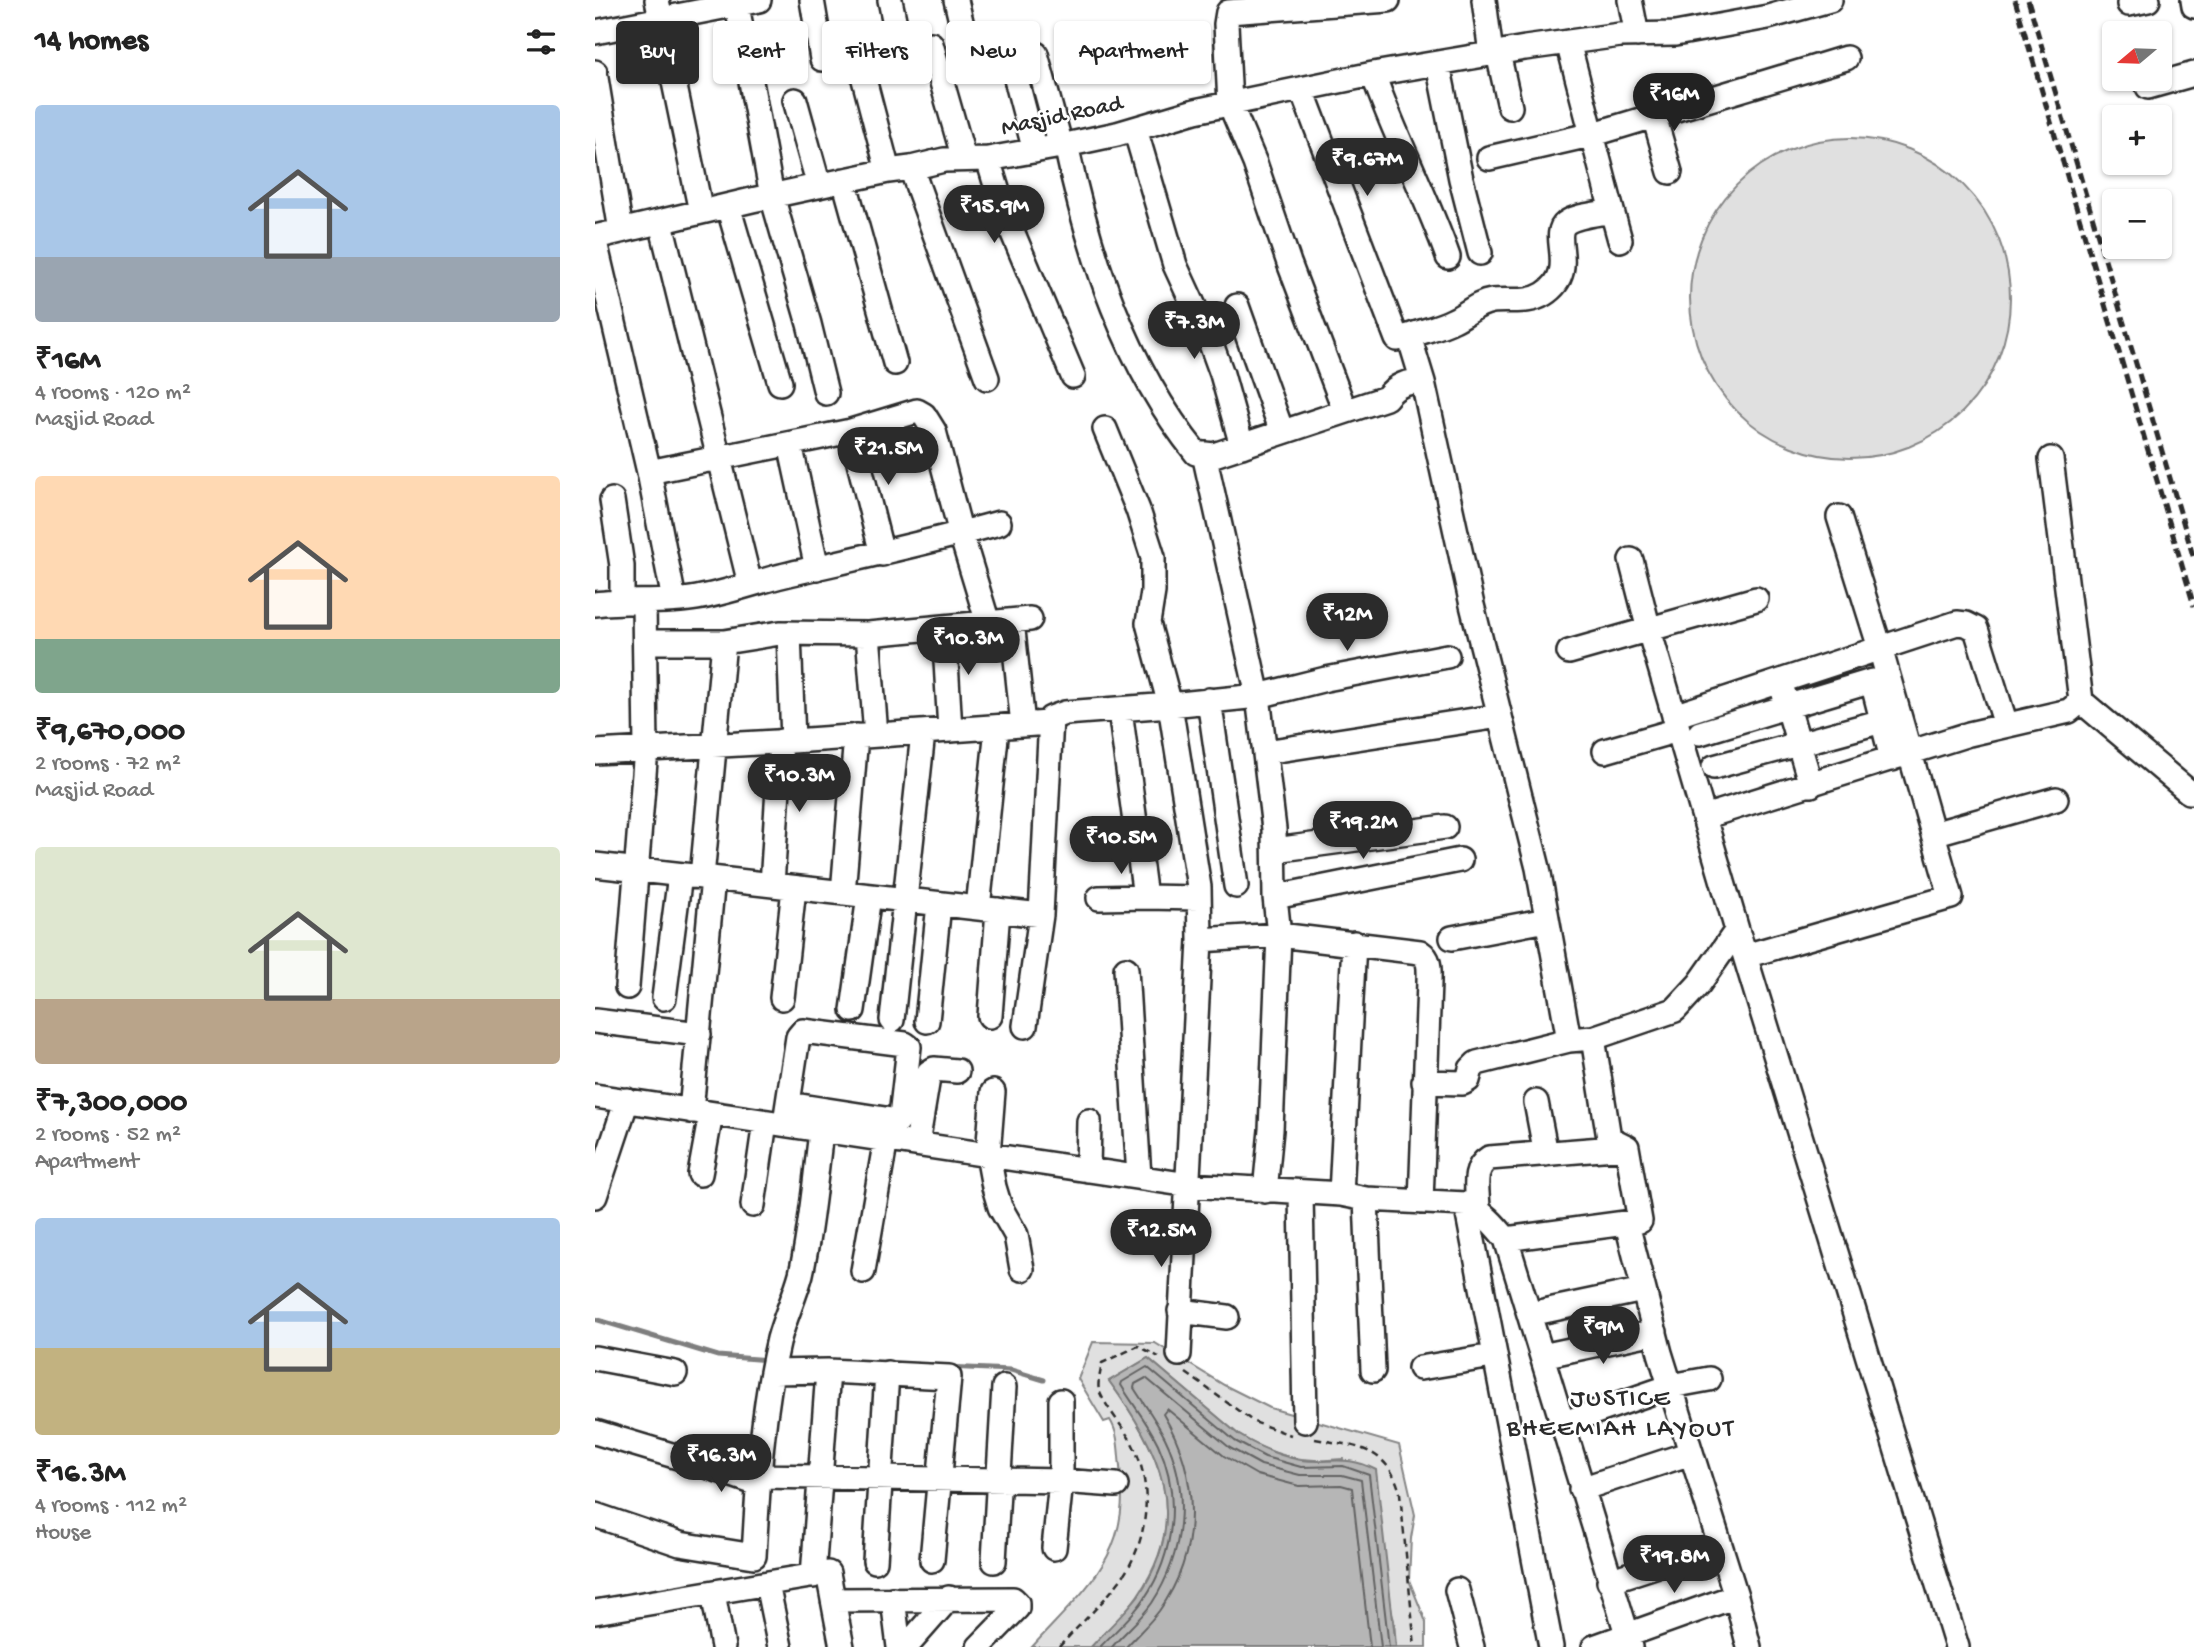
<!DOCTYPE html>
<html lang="en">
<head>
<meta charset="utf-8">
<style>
	body { margin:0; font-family:"Gochi Hand",sans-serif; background:#f6f6f6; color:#222; height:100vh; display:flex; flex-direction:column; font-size:26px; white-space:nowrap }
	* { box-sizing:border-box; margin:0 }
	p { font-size:23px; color:#767676 }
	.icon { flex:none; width:38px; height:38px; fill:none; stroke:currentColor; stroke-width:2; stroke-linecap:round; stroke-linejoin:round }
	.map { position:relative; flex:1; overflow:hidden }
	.sheet { display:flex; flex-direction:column; background:#fff; width:595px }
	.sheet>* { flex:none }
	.hud { position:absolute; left:21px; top:21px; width:665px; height:63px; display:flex; gap:14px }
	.needle { width:46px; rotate:251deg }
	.fabs { position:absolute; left:1507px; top:21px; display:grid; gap:14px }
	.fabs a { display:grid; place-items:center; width:70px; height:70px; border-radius:7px; background:#fff; box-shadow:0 2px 5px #0004; font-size:35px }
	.price { position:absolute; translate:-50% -60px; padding:0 16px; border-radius:24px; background:#2b2b2b; color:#fff; font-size:23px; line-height:46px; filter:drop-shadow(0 2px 4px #0008) }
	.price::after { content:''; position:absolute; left:50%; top:42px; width:21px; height:16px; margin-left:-10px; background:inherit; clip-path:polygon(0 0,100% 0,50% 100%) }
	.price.selected { background:#222; color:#fff }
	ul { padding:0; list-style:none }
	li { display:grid; align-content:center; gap:14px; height:371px; padding:0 35px }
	li span { display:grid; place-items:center; height:217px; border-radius:7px; color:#555 }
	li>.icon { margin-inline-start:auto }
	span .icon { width:126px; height:126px; fill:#fffc; stroke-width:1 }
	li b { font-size:30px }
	h2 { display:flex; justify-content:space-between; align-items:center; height:84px; padding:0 35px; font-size:30px }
	.pill { padding:0 24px; border-radius:7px; background:#fff; box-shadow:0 2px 5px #0004; font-size:24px; line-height:63px }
	.pill.selected { background:#2b2b2b; color:#fff }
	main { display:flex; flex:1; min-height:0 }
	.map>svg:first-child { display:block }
	.green { fill:#e0e0e0; stroke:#868686; stroke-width:2 }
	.water { fill:#b6b6b6; stroke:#7e7e7e; stroke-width:2 }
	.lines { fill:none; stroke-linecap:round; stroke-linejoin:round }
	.shore { stroke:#636363; stroke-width:2 }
	.stream { stroke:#7e7e7e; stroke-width:5 }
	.minor-casing { stroke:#2b2b2b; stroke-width:28 }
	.path { stroke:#2b2b2b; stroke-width:2.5; stroke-dasharray:7 5; stroke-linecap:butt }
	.minor { stroke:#fff; stroke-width:23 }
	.rail { stroke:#2b2b2b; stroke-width:5; stroke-dasharray:10 5; stroke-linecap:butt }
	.labels { text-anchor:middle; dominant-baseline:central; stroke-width:5; stroke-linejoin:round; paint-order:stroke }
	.street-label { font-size:24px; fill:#2b2b2b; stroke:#fff }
	.neighbourhood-label { font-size:26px; letter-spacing:2px; fill:#2b2b2b; stroke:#fff }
</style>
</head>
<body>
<main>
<section class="sheet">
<h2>14 homes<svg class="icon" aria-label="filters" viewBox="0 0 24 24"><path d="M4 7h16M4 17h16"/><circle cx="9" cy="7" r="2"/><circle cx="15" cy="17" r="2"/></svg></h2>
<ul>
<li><span style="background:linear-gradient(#a9c7e8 70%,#9aa5b1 0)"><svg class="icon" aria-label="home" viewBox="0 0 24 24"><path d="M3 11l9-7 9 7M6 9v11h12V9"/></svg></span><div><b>₹16M</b><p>4 rooms · 120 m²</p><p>Masjid Road</p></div></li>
<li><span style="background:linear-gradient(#ffd9b3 75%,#7fa58c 0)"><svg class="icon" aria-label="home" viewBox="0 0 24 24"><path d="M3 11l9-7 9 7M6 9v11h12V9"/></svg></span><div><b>₹9,670,000</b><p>2 rooms · 72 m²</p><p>Masjid Road</p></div></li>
<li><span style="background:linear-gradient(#dfe7d0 70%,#b9a48a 0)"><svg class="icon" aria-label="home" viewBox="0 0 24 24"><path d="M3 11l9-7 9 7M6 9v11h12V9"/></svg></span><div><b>₹7,300,000</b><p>2 rooms · 52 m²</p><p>Apartment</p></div></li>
<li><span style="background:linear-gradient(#a9c7e8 60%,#c2b280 0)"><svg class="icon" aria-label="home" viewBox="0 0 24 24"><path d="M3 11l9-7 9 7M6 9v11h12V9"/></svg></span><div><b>₹16.3M</b><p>4 rooms · 112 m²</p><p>House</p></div></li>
</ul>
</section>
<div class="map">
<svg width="1599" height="1647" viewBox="0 0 1599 1647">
	<rect width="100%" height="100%" fill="#fff"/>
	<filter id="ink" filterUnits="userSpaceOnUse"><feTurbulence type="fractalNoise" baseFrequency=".0143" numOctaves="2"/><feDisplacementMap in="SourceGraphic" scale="14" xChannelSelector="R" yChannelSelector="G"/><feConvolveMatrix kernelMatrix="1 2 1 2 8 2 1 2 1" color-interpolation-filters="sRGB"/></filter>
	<g filter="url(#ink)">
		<path class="green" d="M1095 298a160 160 0 1 1 320 0a160 160 0 1 1-320 0Z
			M 498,1342 L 560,1343 L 629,1385 L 675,1408 L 804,1445 L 820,1515 L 816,1538 L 814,1580 L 831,1622 L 831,1647 L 801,1647 L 799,1620 L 748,1459 C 739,1459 729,1461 720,1460 C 692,1460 668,1450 644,1435 L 553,1358 L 514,1381 C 564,1450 598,1515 543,1595 C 530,1614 512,1630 496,1647 L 437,1647 C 490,1588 538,1555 525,1467 C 523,1451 524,1434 515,1420 L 509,1422 L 483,1379 Z"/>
		<path class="water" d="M 553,1358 L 644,1435 C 664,1447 683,1456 706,1460 C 737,1464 750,1454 781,1470 L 801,1647 L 496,1647 C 511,1630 529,1614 543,1596 C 598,1517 564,1449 514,1381 Z"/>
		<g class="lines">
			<path class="shore" d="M 505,1647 C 520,1631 537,1617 549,1599 C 580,1554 586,1494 563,1444 C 553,1423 538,1405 526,1385 L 527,1382 L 552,1367 L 640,1441 L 670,1457 L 706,1467 L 748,1466 L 774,1475 L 794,1647
				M 517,1647 C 530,1632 546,1619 557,1603 C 589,1554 596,1491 570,1438 C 561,1420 549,1404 539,1388 L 540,1384 L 551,1378 L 635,1448 L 666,1465 L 705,1475 L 747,1475 L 766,1480 L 786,1647
				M 531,1647 C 542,1635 554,1624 564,1611 C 607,1551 605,1476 568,1414 L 572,1409 L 629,1456 L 662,1475 L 704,1486 L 746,1485 L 757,1488 L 775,1647"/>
			<path class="stream" d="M 0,1319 L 123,1356 L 174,1360
				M 352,1367 L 416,1370 L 449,1380"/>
			<g class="minor-casing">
				<path id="minor" d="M 62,0 L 106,212
					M 141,0 L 177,196 L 214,324 L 231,393
					M 217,0 L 227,59
					M 295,0 L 301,29
					M 361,0 L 368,30
					M 889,0 L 896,54
					M 1035,0 L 1042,35
					M 1598,0 L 1599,6
					M 1534,4 L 1553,0
					M 0,32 L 164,0
					M 336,44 L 369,159
					M 903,53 L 915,107
					M 441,54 L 466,146
					M 416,60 L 440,151
					M 265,64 L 293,171
					M 843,64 L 866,179 L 885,253
					M 0,72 L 26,231
					M 778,74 C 800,137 831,195 853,257
					M 1553,87 L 1599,74
					M 707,90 L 802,339 L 814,336
					M 200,100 L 224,186
					M 1059,116 L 1075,172
					M 540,129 L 580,265 L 615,341 L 627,374 L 647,446
					M 471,145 C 494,254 530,365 601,453 L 619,455 L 791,398 C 801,385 812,381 828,382 L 877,605 L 943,868 L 974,1040 L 998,1038 L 1014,1138 L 1032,1147 L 1045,1221 L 911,1239
					M 894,158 L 999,134 L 1251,58
					M 393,159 L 409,212 L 478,376
					M 316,168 L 392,378
					M 249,180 L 300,363
					M 133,206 L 185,383
					M 1017,211 L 1025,240
					M 66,223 L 155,584
					M 0,237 L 157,200 L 293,171 L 316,168 L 349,160 L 393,159 L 466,146 L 522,134 L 600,111 L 778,74 L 930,48 L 1025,35 L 1080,34 L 1173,17 L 1235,0
					M 0,242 L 54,472 L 79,600
					M 642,306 L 687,432
					M 828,382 L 814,336 C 828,331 846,327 859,320 C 872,314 882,303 897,301 C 915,299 933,304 949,294 C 985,271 954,236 971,223 C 982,215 1004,214 1017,211 L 973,42
					M 750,411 L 694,263 L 660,163 L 635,104 L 631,24 L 633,12 L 793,0
					M 510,429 L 543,510 L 558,557 L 558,592 L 553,623 L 575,705 L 604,887 L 605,940 L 584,1354
					M 256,431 L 287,554
					M 195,444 L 222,568
					M 609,454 L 663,696 L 679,829 L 680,897 L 684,935 L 676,1130 L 670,1191
					M 54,472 L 256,431 L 322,411 L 329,415 L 339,431 L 366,534 L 393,623
					M 17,500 L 27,566 L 27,602
					M 1036,560 L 1054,630 L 1142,930 L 1362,1647
					M 0,604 C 34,600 68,604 102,598 C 131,593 161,582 190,575 C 262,558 333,543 404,523
					M 417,621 L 428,725
					M 349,627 L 355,730
					M 194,633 L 198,741
					M 273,634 L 281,735
					M 50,642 L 129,642 L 185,633 L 273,634 L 435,619
					M 974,652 L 1161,599
					M 1189,694 L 1216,785
					M 614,700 L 641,886
					M 1486,701 L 1594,792 L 1599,792
					M 525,710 L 550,897 L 604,898
					M 1079,716 L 1362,623 L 1371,624 L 1381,629 L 1411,725
					M 1105,733 L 1277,681 L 1297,759
					M 1010,751 L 1083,730
					M 0,752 L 198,741 L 454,723
					M 670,752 L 905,716
					M 1119,767 L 1302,717
					M 1109,817 L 1374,734 L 1474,711 L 1486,701 L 1456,459
					M 1338,834 L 1461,799
					M 680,850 L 850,827
					M 0,865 L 446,915
					M 107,877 L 129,642
					M 177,885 L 186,741
					M 248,893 L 261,736
					M 680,897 L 865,860
					M 504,898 L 550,897
					M 383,908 L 402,728
					M 857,938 L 952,920
					M 605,940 L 684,935 L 825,952 C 836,959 834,970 834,982 L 826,1202
					M 1150,956 L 1356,897 L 1285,648 L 1244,517
					M 531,969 L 544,1177
					M 32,987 L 51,749 L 49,604
					M 69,998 L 85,875
					M 187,998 L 199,888
					M 258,1010 L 274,896
					M 395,1016 L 403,910
					M 297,1020 L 328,733
					M 0,1021 L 104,1034
					M 332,1021 L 344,904
					M 430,1026 L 446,915 L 456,718 L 470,713 L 575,705 L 663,696 L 731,679 L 852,656
					M 998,1038 L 1080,1010 L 1104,984 L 1142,930
					M 829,1082 L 868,1083 L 873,1080 L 876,1069 L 882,1063 L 974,1040
					M 398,1092 L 393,1155 L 399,1187 L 405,1207 L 421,1235 L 427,1269
					M 0,1096 L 594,1185 L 746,1194 L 771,1199 L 871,1204 C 888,1212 899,1224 911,1239 L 1036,1647
					M 941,1102 L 951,1154
					M 96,1111 L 118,878
					M 189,1124 L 191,1116 L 203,1037 L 208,1031 L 310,1044 L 314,1047 L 306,1116 L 303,1121 L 193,1104
					M 322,1144 L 334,1072 L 339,1069 L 362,1071
					M 493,1170 L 494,1121
					M 105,1174 L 116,1114
					M 706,1193 L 710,1421
					M 746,1194 L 759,943
					M 0,1196 L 32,1100
					M 771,1199 L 778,1370
					M 871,1204 L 956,1647
					M 158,1205 L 170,1122
					M 883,1210 C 883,1191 876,1169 894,1158 L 1032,1147
					M 1032,1224 L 1065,1353 L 1141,1596 L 1154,1647
					M 268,1271 L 291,1139
					M 585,1311 L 632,1317
					M 935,1314 L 1048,1290
					M 947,1356 L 1060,1332
					M 0,1358 L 80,1373
					M 825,1368 L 898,1356
					M 178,1372 L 233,1371 L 354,1377 L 337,1560
					M 966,1424 L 1076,1386 L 1114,1379
					M 0,1432 L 103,1463 L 163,1484
					M 164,1476 L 466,1481 L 521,1485
					M 986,1489 L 1096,1453
					M 0,1515 L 85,1544 L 159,1556 C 163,1483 167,1410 184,1339 C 190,1317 200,1296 206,1274 C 218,1220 221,1164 229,1110
					M 459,1548 L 466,1481 L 466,1401
					M 280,1561 L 292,1373
					M 399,1561 L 409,1387
					M 218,1576 L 233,1371
					M 1014,1581 L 1124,1545
					M 172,1584 L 185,1647
					M 862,1590 L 877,1647
					M 118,1593 L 128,1647
					M 298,1599 L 304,1647
					M 238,1600 L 418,1599 L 422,1603 L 422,1608 L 384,1647
					M 0,1612 L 233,1573 L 247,1647
					M 311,1647 L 354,1598
					M 999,1647 L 1141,1596"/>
			</g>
			<path class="path" d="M 591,1373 L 659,1422 L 696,1435
				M 720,1439 C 759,1446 793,1446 805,1493 L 820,1647
				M 464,1647 C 483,1626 505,1606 523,1583 C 554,1544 560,1485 536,1441 C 528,1427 508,1403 504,1390 C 502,1383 506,1371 507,1363 L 543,1346 L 564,1357"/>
			<use href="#minor" class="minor"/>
			<path class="rail" d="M 1420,0 L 1599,606
				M 1433,0 L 1599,559"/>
		</g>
	</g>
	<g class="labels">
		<g class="street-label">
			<text transform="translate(467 117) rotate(-12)">Masjid Road</text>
		</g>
		<g class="neighbourhood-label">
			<text x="1026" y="1400">JUSTICE<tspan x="1026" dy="30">BHEEMIAH LAYOUT</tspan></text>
		</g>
	</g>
</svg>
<div class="fabs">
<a><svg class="needle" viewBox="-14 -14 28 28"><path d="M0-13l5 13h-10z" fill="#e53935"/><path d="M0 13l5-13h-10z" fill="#767676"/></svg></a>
<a>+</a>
<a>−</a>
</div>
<b class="price selected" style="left:1079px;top:133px">₹16M</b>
<b class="price" style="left:772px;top:198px">₹9.67M</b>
<b class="price" style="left:399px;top:245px">₹15.9M</b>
<b class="price" style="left:599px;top:361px">₹7.3M</b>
<b class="price" style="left:293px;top:487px">₹21.5M</b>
<b class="price" style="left:752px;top:653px">₹12M</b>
<b class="price" style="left:373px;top:677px">₹10.3M</b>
<b class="price" style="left:204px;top:814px">₹10.3M</b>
<b class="price" style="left:768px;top:861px">₹19.2M</b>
<b class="price" style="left:526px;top:876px">₹10.5M</b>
<b class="price" style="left:566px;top:1269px">₹12.5M</b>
<b class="price" style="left:1008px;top:1366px">₹9M</b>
<b class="price" style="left:126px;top:1494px">₹16.3M</b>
<b class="price" style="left:1079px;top:1595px">₹19.8M</b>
<div class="hud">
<a class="pill selected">Buy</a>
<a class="pill">Rent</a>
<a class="pill">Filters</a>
<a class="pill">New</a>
<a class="pill">Apartment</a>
</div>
</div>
</main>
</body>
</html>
